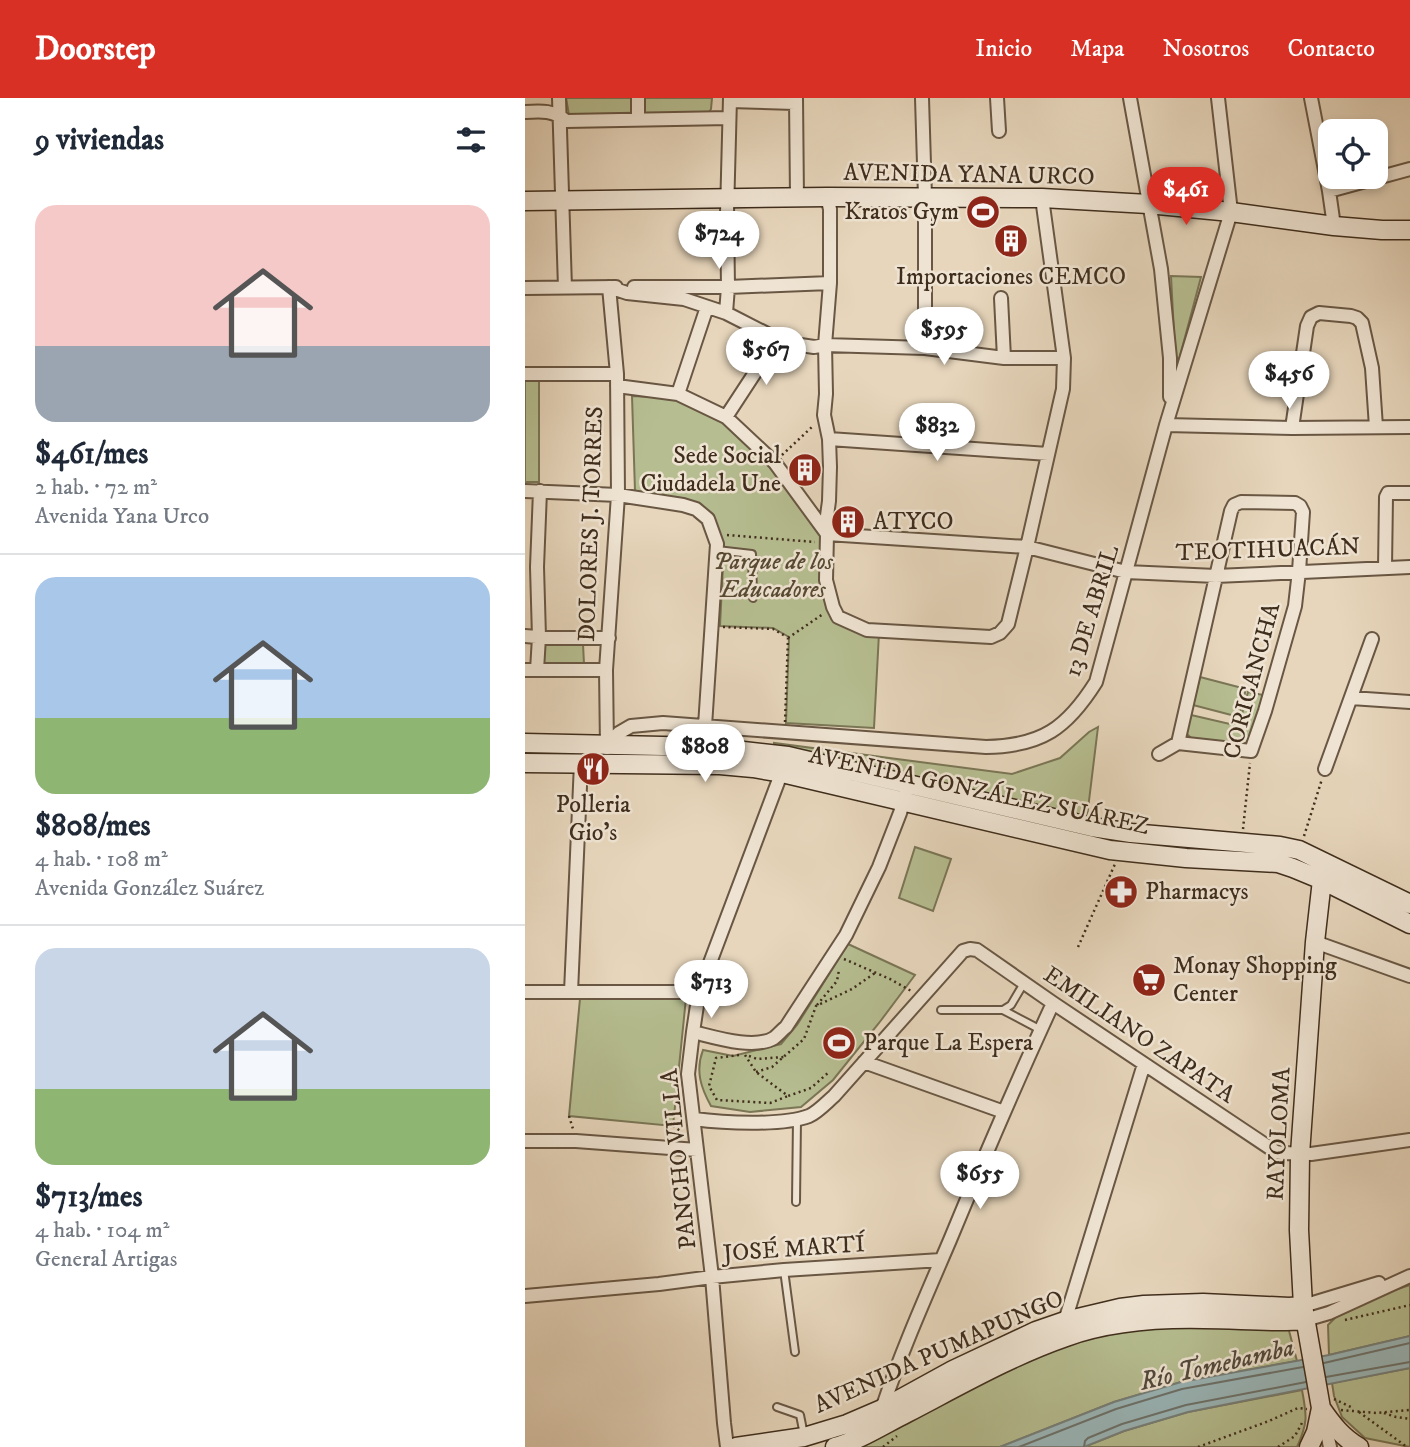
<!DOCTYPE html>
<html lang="es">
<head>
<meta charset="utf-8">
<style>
	body { margin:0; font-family:"IM FELL DW Pica",serif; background:#f6f6f7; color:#1f2937; height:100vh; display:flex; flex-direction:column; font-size:26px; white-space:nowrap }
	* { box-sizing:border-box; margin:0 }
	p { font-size:23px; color:#747a83 }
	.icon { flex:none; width:38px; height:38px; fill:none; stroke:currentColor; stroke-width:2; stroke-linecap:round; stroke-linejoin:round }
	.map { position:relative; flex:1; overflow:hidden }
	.details { display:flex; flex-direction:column; background:#fff; width:525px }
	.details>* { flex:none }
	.controls { position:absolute; left:793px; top:21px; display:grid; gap:14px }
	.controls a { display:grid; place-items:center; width:70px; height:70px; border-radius:14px; background:#fff; box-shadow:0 4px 10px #0003; font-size:35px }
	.price { position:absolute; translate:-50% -60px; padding:0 16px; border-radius:24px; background:#fff; color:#222; font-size:23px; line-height:46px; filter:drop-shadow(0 2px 4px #0008) }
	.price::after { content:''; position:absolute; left:50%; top:42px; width:21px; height:16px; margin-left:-10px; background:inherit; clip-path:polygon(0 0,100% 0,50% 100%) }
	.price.current { background:#d93025; color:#fff }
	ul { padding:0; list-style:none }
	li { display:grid; align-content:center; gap:14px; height:371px; padding:0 35px }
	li+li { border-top:2px solid #e0e1e3 }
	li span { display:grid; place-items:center; height:217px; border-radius:21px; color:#555 }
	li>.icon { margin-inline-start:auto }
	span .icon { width:126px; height:126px; fill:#fffc; stroke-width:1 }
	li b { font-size:30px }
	h2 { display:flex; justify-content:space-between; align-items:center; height:84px; padding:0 35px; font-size:30px }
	header { display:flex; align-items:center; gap:42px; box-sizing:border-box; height:98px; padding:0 35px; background:#d93025; color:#fff }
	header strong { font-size:33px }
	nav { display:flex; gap:38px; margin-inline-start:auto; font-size:24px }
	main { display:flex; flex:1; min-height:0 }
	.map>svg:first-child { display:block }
	.green { fill:#b6be91; stroke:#7a7656; stroke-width:2 }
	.water { fill:#9ab7ba; stroke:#76807b; stroke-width:2 }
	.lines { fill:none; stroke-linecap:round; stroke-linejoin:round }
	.shore { stroke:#6c726b; stroke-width:2 }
	.lane-casing { stroke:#695744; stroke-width:10 }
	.street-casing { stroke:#695744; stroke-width:16 }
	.secondary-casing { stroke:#3f2d1c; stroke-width:21 }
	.path { stroke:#3f2d1c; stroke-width:2.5; stroke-dasharray:2 3.5; stroke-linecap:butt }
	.lane { stroke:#efe4d3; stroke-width:6 }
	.street { stroke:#efe4d3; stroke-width:12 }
	.secondary { stroke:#efe4d3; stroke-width:18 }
	.labels { text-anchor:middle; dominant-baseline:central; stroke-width:5; stroke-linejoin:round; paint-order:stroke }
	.street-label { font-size:24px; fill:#3f2d1c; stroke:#efe4d3 }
	.poi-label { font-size:24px; fill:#3f2d1c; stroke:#efe4d3; text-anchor:start }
	.park-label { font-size:24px; font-style:italic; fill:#574a33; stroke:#efe4d3 }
	.water-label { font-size:26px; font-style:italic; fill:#51493c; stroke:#efe4d3 }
</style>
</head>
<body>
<header>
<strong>Doorstep</strong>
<nav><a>Inicio</a><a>Mapa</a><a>Nosotros</a><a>Contacto</a></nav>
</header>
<main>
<section class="details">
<h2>9 viviendas<svg class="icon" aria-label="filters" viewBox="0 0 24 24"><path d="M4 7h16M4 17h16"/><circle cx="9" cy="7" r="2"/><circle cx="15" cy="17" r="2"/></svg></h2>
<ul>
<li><span style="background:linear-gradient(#f6c9c9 65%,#9aa5b1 0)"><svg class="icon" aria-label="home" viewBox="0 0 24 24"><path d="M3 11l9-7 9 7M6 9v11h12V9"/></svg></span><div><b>$461/mes</b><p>2 hab. · 72 m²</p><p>Avenida Yana Urco</p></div></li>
<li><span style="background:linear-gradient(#a9c7e8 65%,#8fb573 0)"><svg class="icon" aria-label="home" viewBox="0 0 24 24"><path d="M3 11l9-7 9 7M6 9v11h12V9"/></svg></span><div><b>$808/mes</b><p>4 hab. · 108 m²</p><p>Avenida González Suárez</p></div></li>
<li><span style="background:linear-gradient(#c9d6e8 65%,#8fb573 0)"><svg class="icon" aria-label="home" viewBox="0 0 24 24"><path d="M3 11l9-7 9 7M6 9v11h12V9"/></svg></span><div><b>$713/mes</b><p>4 hab. · 104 m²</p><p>General Artigas</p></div></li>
</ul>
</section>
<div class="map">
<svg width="885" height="1349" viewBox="0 0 885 1349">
	<rect width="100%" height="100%" fill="#e7d6bc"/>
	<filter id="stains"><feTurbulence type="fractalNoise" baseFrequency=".00286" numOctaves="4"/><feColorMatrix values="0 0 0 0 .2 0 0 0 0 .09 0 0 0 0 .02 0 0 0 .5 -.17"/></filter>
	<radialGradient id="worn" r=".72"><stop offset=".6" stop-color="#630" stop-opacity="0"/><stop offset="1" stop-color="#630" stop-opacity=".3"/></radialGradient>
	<path class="green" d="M 41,0 L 109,0 L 107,17 L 44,17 Z
		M 117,0 L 187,0 L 186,11 L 183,16 L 118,17 Z
		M 646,178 L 676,179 L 651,273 Z
		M 0,281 L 14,281 L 14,384 L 0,384 Z
		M 107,298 L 152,300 L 199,324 L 231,348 L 296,434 L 306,510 L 354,535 L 349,630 L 261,625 L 264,539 L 248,530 L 195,528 L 199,446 L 186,417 L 158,401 L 110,393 Z
		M 17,545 L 58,546 L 59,566 L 17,565 Z
		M 675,579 L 721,591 L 714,619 L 668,607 Z
		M 723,594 L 738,597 L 727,640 L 724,645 L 716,646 L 666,640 L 661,635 L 666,617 L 709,627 L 715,623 Z
		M 573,629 L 562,719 L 249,650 L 249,645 L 487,676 L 535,660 L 564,634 Z
		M 390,749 L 426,761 L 408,813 L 374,800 Z
		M 323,846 L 390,877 L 354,925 L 308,982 L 276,1009 L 225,1014 L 186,1008 C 176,990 170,973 178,952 L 208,958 L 256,946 L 272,927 Z
		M 56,890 L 161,900 L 148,1028 L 44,1018 Z
		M 885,1187 L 885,1238 L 804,1257 L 803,1227 L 811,1219 L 861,1195 Z
		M 615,1226 L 763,1229 L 772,1263 L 656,1284 L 589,1304 L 475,1349 L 337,1349 L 465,1281 L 533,1249 Z
		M 885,1270 L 885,1349 L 840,1340 L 817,1319 L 809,1298 L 807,1285 Z
		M 777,1292 C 782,1318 783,1325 772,1349 L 559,1349 L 599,1333 L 663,1314 Z"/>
	<path class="water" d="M 885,1238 L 885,1270 L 663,1314 L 599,1333 L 559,1349 L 475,1349 L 589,1304 L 656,1284 L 804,1257 Z"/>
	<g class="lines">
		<path class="shore" d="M 799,1265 L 885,1245
			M 801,1279 L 885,1264
			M 494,1349 L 591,1311 L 657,1291 L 778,1269
			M 559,1349 L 560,1343 L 563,1340 L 597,1326 L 661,1307 L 781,1284"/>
		<g class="lane-casing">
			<path id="lane" d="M 192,452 L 227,456 L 228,500
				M 416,912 L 478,912 L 486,907 L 499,885
				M 478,912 L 516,932
				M 271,1104 L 272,1021
				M 259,1172 L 270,1254
				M 252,1309 L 275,1317 L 279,1337"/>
		</g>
		<g class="street-casing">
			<path id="street" d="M 34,0 L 40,190
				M 113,0 L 113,21
				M 271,0 L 272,100
				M 397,0 L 400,99 L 400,250
				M 472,0 L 474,33
				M 605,0 L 636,171 L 645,260 L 645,299
				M 786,0 L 804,93 L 809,128
				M 205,3 L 270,5
				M 0,14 C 16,13 29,12 41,23 L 204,20
				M 804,93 L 885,71
				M 302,99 L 305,111 L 305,185 L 300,247 L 301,296 L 299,317 L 304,341 L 305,369 L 304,403 L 301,425 L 302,436 L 502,449 L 601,474 L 691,478 L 885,469
				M 84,189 L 102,195 L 159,201 L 201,215 L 252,241 L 262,245 L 289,249 L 300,247 L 400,250 L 479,260 L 539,260
				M 109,189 L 203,189 L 305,185
				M 0,190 L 91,189
				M 476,200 L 479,260
				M 201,215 L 203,189 L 202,115 L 205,0
				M 0,276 L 92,276
				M 92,288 L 153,296 L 201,319 L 250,365 L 302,436 L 301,482 L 308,509 L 313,519 L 342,532 L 466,539 L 475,535 L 483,526 L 502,449 L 538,291 L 539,260 L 517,100
				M 153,296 L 182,209
				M 201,319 L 252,241
				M 641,327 L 767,330 L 885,329
				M 767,330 L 782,228 L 786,219 L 794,215 L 826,218 L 832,220 L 837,225 L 847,270 L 851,329
				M 304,341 L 523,356
				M 0,393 L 93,397 L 158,407 L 171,411 L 183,421 L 192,446 L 180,628
				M 716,404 L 770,405 L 775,408 L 778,414 L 774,473 L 770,508 L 740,613 L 726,653 L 653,645 L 706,413 L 709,407 Z
				M 860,470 L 861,399 L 863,395 L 885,395
				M 0,538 L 23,540 L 84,540
				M 0,572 L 81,572
				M 12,572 L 14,539 L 12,469 L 15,393
				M 826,600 L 885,604
				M 79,649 L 94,635 L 106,628 L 138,625 L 461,649 C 517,648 542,630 571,584 L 641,327 L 706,114 L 693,0
				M 82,650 L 81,572 L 93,397 L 92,276 L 84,189
				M 634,656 L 653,645
				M 800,671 L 847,541
				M 790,844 L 885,878
				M 0,894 L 174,894
				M 46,894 L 56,665 L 61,661
				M 168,934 C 189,939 229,952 249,940 C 253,937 257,932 261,929 L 321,837 L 354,769 L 375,715 L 383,687
				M 339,964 L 479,1014
				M 169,1021 C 198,1025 257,1028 284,1018 C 293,1014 302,1004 309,998 L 438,853 L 445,851 L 452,852 L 528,905 L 751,1054 L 757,1055 L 786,1056 L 885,1042
				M 0,1043 L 51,1043 L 172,1052
				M 0,1198 L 134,1186 L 187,1179 L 259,1172 L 416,1162
				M 778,1208 L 854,1185
				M 780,1222 L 804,1215 L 885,1178
				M 542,1229 L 540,1223 L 619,966
				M 358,1315 L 357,1311 C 376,1254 401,1198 425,1142 C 458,1062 492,983 528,905
				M 798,1317 L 805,1349
				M 202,1349 L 199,1325 L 187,1179 L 163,976 L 168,934 L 174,894 L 259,668"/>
		</g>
		<g class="secondary-casing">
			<path id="secondary" d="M 0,103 L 302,99 L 517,100 L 623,106 L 706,114 L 809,128 L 857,132 L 885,132
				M 0,645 L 183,649 L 263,658 L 567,729 L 606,735 L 755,748 L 774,752 L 885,806
				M 0,665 L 195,667 L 228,670 L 257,675 L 585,752 L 661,760 L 753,765 L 768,770 L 797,782 L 885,826
				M 796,1310 C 807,1326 817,1339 834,1349
				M 211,1349 L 279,1339 L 322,1326 L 357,1311 L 428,1272 L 511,1233 L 540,1223 L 595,1210 L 619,1207 L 678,1205 L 764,1209 L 778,1208
				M 310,1349 C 335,1342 358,1327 382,1315 C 434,1288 486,1258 541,1239 C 585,1223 633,1220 679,1221 C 713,1221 747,1225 780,1222
				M 784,1349 L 791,1334 L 796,1310 L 778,1208 L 774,1132 L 775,1056 L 790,844 L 797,782 L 802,774"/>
		</g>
		<path class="path" d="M 257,357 L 288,328
			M 202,437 L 290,444
			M 198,529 L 248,531 L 262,539
			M 263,540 L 298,516
			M 260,624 L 263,540
			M 718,731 L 725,665
			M 779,738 L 797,681
			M 553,849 L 590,766
			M 319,861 L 365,881 L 388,894
			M 292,907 L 312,883 L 314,872
			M 214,957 L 191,960 L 184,988 L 192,1002 L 245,1005 L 263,998
			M 220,957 L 231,974 L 263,998 L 286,990 L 304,974
			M 224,958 L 232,961 L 259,959
			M 231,974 L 247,969 L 279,941 L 291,908 L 327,891 L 350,875
			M 44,1018 L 48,1031
			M 148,1028 L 157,1034
			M 820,1222 L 885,1207
			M 809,1301 L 828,1310
			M 816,1312 L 851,1315 L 885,1312
			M 834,1314 L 882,1349
			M 859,1315 L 871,1319 L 885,1321
			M 358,1349 L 372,1338
			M 673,1349 L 744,1323 L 773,1310 L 782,1311
			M 753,1349 L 770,1338 L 778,1323"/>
		<use href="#lane" class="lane"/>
		<use href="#street" class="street"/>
		<use href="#secondary" class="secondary"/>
	</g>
	<defs>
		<g id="stadium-disc" transform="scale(1.75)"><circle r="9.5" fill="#8f2418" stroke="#efe4d3"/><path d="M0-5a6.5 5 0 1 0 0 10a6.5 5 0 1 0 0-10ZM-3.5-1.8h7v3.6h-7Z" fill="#fff"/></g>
		<g id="building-disc" transform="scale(1.75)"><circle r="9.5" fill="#8f2418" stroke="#efe4d3"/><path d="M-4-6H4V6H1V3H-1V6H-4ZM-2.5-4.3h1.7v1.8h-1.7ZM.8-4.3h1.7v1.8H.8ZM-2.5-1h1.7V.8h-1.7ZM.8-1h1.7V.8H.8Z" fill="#fff"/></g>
		<g id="restaurant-disc" transform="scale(1.75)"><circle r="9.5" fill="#8f2418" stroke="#efe4d3"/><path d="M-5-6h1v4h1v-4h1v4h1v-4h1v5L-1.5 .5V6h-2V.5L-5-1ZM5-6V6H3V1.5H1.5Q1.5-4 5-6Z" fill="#fff"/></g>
		<g id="pharmacy-disc" transform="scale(1.75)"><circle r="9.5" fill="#8f2418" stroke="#efe4d3"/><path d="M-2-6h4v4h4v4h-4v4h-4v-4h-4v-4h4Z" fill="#fff"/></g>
		<g id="supermarket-disc" transform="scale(1.75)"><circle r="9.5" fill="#8f2418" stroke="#efe4d3"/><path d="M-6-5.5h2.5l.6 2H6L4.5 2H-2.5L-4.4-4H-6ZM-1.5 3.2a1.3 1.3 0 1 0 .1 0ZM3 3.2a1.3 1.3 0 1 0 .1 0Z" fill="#fff"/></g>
	</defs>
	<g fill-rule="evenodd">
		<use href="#stadium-disc" x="458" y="114"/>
		<use href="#building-disc" x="486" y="143"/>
		<use href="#building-disc" x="280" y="372"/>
		<use href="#building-disc" x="323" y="424"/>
		<use href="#restaurant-disc" x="68" y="671"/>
		<use href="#pharmacy-disc" x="596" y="794"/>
		<use href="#supermarket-disc" x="624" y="882"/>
		<use href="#stadium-disc" x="314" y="945"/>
	</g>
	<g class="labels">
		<g class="street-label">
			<text transform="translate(444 77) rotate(1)">AVENIDA YANA URCO</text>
			<text transform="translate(66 426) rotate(-88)">DOLORES J. TORRES</text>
			<text transform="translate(743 452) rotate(-2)">TEOTIHUACÁN</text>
			<text transform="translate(567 513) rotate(-73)">13 DE ABRIL</text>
			<text transform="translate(727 583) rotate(-75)">CORICANCHA</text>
			<text transform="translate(454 693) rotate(12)">AVENIDA GONZÁLEZ SUÁREZ</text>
			<text transform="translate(614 937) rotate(34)">EMILIANO ZAPATA</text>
			<text transform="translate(754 1036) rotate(-87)">RAYOLOMA</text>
			<text transform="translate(154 1061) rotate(-96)">PANCHO VILLA</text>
			<text transform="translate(269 1151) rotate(-4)">JOSÉ MARTÍ</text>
			<text transform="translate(414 1254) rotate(-24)">AVENIDA PUMAPUNGO</text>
		</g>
		<g class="poi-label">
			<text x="434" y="114" text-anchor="end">Kratos Gym</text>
			<text x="486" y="179" text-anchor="middle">Importaciones CEMCO</text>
			<text x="256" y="358" text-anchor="end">Sede Social<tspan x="256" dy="28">Ciudadela Une</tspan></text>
			<text x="348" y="424">ATYCO</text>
			<text x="68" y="707" text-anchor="middle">Polleria<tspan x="68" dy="28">Gio's</tspan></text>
			<text x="620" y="794">Pharmacys</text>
			<text x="648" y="868">Monay Shopping<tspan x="648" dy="28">Center</tspan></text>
			<text x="338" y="945">Parque La Espera</text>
		</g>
		<g class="park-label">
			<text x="248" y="464">Parque de los<tspan x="248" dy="28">Educadores</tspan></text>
		</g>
		<g class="water-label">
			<text transform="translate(692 1267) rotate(-13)">Río Tomebamba</text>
		</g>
	</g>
	<rect width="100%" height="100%" filter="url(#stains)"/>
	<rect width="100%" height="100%" fill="url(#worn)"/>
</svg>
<div class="controls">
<a><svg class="icon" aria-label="locate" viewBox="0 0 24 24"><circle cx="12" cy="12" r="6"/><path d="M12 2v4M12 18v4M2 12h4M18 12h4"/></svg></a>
</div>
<b class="price current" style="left:661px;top:129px">$461</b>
<b class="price" style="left:194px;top:173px">$724</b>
<b class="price" style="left:419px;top:269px">$595</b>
<b class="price" style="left:241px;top:289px">$567</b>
<b class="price" style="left:764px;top:313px">$456</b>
<b class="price" style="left:412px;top:365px">$832</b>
<b class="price" style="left:180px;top:686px">$808</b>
<b class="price" style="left:186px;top:922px">$713</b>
<b class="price" style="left:455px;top:1113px">$655</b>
</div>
</main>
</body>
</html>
